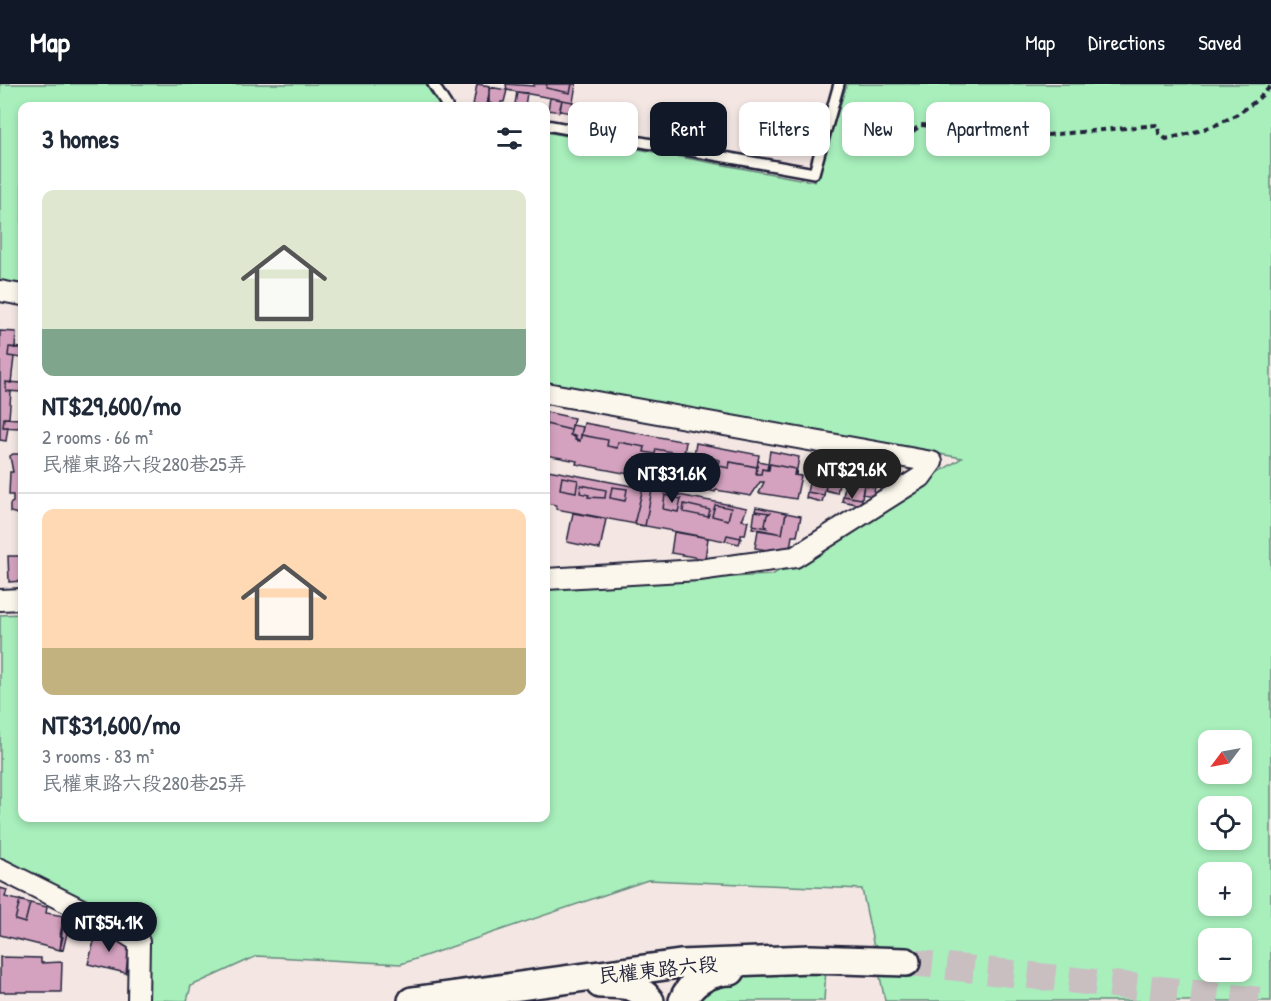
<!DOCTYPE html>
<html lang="en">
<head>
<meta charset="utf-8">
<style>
	body { margin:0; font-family:"Patrick Hand","LXGW WenKai TC",sans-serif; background:#f6f6f7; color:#1f2937; height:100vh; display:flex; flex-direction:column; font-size:22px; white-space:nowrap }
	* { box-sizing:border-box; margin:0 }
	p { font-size:20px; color:#747a83 }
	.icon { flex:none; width:33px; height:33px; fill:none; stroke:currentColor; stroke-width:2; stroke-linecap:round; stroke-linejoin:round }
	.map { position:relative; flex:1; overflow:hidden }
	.side { position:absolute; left:18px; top:18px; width:532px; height:720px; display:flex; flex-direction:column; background:#fff; border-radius:12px; box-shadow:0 3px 9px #0003 }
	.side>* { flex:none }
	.banner { position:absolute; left:568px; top:18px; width:570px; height:54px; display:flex; gap:12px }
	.needle { width:39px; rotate:238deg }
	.buttons { position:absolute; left:1198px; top:646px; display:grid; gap:12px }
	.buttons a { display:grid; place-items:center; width:54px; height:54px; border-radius:12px; background:#fff; box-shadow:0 3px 9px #0003; font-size:30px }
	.price { position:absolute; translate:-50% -51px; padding:0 14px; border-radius:21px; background:#111827; color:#fff; font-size:20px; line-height:39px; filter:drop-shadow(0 2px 3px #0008) }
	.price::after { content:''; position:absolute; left:50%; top:36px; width:18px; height:14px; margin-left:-9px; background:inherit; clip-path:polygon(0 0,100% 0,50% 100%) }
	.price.current { background:#222; color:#fff }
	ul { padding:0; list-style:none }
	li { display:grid; align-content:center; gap:12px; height:318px; padding:0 24px }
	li+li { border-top:2px solid #e0e1e3 }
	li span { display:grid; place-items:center; height:186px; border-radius:12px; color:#555 }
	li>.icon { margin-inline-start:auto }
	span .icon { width:108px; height:108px; fill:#fffc; stroke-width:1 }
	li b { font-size:26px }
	h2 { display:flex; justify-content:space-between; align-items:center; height:72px; padding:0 24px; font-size:26px }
	.tag { padding:0 21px; border-radius:12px; background:#fff; box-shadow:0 3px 9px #0003; font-size:21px; line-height:54px }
	.tag.current { background:#111827; color:#fff }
	header { display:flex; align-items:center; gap:36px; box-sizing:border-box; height:84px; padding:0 30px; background:#111827; color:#fff }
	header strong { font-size:28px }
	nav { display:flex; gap:33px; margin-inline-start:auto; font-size:21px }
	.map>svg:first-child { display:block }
	.green { fill:#a8efbc; stroke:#65887c; stroke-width:1.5; fill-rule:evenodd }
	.building { fill:#d4a2bf; stroke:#22223b; stroke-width:1.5 }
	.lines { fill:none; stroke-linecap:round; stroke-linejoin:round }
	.secondary-tunnel { stroke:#c9bfc1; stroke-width:27; stroke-dasharray:27 14; stroke-linecap:butt }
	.lane-casing { stroke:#22223b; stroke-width:14 }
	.street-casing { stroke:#22223b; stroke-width:24 }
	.secondary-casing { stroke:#22223b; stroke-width:32 }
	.path { stroke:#22223b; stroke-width:4; stroke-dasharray:6 4.5; stroke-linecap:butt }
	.lane { stroke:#fbf7ec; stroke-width:9 }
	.street { stroke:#fbf7ec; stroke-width:20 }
	.secondary { stroke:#fbf7ec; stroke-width:27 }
	.labels { text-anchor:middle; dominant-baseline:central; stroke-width:4.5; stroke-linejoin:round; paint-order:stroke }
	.street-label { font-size:20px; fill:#22223b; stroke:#fbf7ec }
</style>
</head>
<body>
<header>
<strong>Map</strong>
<nav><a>Map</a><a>Directions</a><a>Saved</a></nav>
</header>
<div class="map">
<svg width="1271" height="917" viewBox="0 0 1271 917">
	<rect width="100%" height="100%" fill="#f3e6e3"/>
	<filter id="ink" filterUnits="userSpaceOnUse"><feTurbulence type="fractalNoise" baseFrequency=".0167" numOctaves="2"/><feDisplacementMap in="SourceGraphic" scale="12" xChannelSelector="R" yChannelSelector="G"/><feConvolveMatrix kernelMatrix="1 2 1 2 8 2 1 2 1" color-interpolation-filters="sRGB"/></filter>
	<g filter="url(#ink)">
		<path class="green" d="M 0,0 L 426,0 L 440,22 L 22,22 L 22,206 L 0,201 Z
			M 847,0 L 1271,0 L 1271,917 L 885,917 L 862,805 L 648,796 L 401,880 L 257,872 L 191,902 L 187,917 L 147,916 L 147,854 L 143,849 L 0,774 L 0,531 L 22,530 L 22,734 L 546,734 L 546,502 L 772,491 L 962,374 L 546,301 L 546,48 L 815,98 ZM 1209,657 L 1242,657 L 1242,690 L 1209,690 ZM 1209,723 L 1242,723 L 1242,756 L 1209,756 ZM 1209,789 L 1242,789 L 1242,822 L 1209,822 ZM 1209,855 L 1242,855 L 1242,888 L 1209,888 Z
			M 826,883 L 824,917 L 694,917 L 706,894 Z"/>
		<path class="building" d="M 477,0 L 490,2 L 487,22 L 473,21 Z
			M 506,0 L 534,2 L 534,0 L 547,0 L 546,4 L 570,9 L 572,0 L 576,0 L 573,18 L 507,6 Z
			M 547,0 L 572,0 L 570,9 L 546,4 Z
			M 489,3 L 507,6 L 504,18 L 501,18 L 500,22 L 489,19 Z
			M 517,8 L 527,9 L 525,22 L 515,20 Z
			M 550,14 L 562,16 L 559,28 L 548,26 Z
			M 562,16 L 573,18 L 571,29 L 560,27 Z
			M 0,247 L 16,248 L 15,264 L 9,263 L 8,272 L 14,273 L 11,299 L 6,298 L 6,307 L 11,308 L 9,334 L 4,334 L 3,343 L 8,343 L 6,357 L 0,356 Z
			M 9,263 L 22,264 L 22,274 L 8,272 Z
			M 6,298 L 22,299 L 22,308 L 6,307 Z
			M 546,328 L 574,334 L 571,346 L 546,340 Z
			M 4,334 L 20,335 L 19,344 L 3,343 Z
			M 584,339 L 686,358 L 683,376 L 683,370 L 656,365 L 655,370 L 644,368 L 645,363 L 618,358 L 617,364 L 607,362 L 608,356 L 581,351 Z
			M 546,340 L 571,346 L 570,351 L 576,352 L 575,356 L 580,357 L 581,351 L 608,356 L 607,362 L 617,364 L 618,358 L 645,363 L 644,368 L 655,370 L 656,365 L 683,370 L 682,375 L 693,377 L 694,371 L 720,376 L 719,382 L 729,384 L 730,378 L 757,383 L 756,390 L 761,390 L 762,385 L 769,386 L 770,380 L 795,385 L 794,391 L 801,392 L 796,415 L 759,409 L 764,398 L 760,398 L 751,412 L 716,406 L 715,408 L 651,392 L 640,390 L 639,392 L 576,380 L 577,377 L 546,371 Z
			M 572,341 L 583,343 L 580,357 L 570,351 Z
			M 696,359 L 759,371 L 757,383 L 730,378 L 729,384 L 719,382 L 720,376 L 694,371 Z
			M 684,367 L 694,368 L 693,377 L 683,376 Z
			M 770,367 L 799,373 L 796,391 L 795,385 L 770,380 L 767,386 Z
			M 13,370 L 22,370 L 22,431 L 10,428 L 10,420 L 13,418 L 13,411 L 9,411 L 10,388 L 13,388 L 10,372 Z
			M 814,375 L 820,376 L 819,382 L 827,384 L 825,392 L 818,390 L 817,396 L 810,395 Z
			M 758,377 L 768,379 L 767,386 L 762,385 L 761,390 L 756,390 Z
			M 849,378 L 857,380 L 856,385 L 864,387 L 862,395 L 855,394 L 854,400 L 846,398 Z
			M 820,379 L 842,381 L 839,400 L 827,398 L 824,411 L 807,408 L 810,395 L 817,396 L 818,390 L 825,392 L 827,384 L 819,382 Z
			M 856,382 L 878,383 L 875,403 L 864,401 L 862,415 L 843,412 L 846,398 L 854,400 L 855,394 L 862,395 L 864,387 L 856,385 Z
			M 548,386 L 747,424 L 742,436 L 748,437 L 745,451 L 741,451 L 741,454 L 727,451 L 725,457 L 556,425 L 556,421 L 546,419 Z
			M 562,393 L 578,396 L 576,408 L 560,405 Z
			M 827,398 L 839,400 L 837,409 L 825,406 Z
			M 581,401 L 606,406 L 605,414 L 588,413 L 589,411 L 580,409 Z
			M 864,401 L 875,403 L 873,412 L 862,410 Z
			M 612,403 L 627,405 L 625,417 L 610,414 Z
			M 643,404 L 652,406 L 645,442 L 636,441 L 635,436 Z
			M 807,408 L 824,411 L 822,418 L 806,414 Z
			M 665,411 L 681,415 L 678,428 L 663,425 Z
			M 843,412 L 862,415 L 861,421 L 842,417 Z
			M 684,420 L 710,426 L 708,433 L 683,428 Z
			M 715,421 L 731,424 L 728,436 L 712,432 Z
			M 756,423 L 786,429 L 782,450 L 752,444 L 753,441 L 767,444 L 765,441 L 767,431 L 770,429 L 755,427 Z
			M 755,427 L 770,429 L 767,431 L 765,441 L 767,444 L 753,441 Z
			M 573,429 L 606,435 L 600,465 L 567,458 Z
			M 786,429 L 801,432 L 797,452 L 792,452 L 789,470 L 755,464 L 758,446 L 782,450 Z
			M 674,448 L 708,454 L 705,475 L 671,469 Z
			M 727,451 L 741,454 L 739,460 L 725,457 Z
			M 8,472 L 22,472 L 22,497 L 9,498 Z
			M 0,804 L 7,806 L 5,813 L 47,823 L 46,829 L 64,832 L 60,866 L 0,851 Z
			M 20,816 L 30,819 L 25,839 L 15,836 Z
			M 63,836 L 70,837 L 63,866 L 60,865 L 63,853 L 60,852 Z
			M 97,846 L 129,862 L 126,889 L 88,880 Z
			M 0,873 L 41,874 L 41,879 L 62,878 L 61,908 L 0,908 Z"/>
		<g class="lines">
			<path class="secondary-tunnel" d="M 906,878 L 1266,917"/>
			<g class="lane-casing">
				<path id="lane" d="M 433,0 L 447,22
					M 546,41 L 814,89 L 839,0"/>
			</g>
			<g class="street-casing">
				<path id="street" d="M 0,207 L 22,211
					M 546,309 L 932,378 L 921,393 L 795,473 L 699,486 L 546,495
					M 0,516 L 22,515
					M 0,785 L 114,842 L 139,858 L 138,917"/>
			</g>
			<g class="secondary-casing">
				<path id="secondary" d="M 600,900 C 620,900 637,899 650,917
					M 412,917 L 680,880 L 810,875 L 906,878
					M 683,917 C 690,898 711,887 731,887"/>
			</g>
			<path class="path" d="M 849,20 L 873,27 L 868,57 L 894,61 L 921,41 L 1047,51 L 1158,41 L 1159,49 L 1166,55 C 1211,45 1239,36 1271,2"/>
			<use href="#lane" class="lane"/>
			<use href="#street" class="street"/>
			<use href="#secondary" class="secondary"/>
		</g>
	</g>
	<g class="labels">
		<g class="street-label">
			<text transform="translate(658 885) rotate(-6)">民權東路六段</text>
		</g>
	</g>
</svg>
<div class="buttons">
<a><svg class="needle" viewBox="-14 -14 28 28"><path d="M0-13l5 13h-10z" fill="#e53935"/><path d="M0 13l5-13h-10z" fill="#747a83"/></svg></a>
<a><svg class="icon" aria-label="locate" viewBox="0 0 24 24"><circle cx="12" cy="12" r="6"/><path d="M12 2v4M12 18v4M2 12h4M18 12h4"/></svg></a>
<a>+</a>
<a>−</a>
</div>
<b class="price current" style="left:852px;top:416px">NT$29.6K</b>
<b class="price" style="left:672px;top:420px">NT$31.6K</b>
<b class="price" style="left:109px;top:869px">NT$54.1K</b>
<div class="banner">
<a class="tag">Buy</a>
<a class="tag current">Rent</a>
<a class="tag">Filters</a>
<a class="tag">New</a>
<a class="tag">Apartment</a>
</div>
<section class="side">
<h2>3 homes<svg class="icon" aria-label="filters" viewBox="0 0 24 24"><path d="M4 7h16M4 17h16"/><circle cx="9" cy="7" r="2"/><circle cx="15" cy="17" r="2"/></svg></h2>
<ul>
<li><span style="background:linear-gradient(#dfe7d0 75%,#7fa58c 0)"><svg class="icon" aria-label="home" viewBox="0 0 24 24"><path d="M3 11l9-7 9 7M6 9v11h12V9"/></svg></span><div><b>NT$29,600/mo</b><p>2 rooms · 66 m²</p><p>民權東路六段280巷25弄</p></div></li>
<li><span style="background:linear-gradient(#ffd9b3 75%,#c2b280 0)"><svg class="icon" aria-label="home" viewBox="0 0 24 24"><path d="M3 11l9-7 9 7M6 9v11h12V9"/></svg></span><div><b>NT$31,600/mo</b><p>3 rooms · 83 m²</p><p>民權東路六段280巷25弄</p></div></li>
</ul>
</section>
</div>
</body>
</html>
